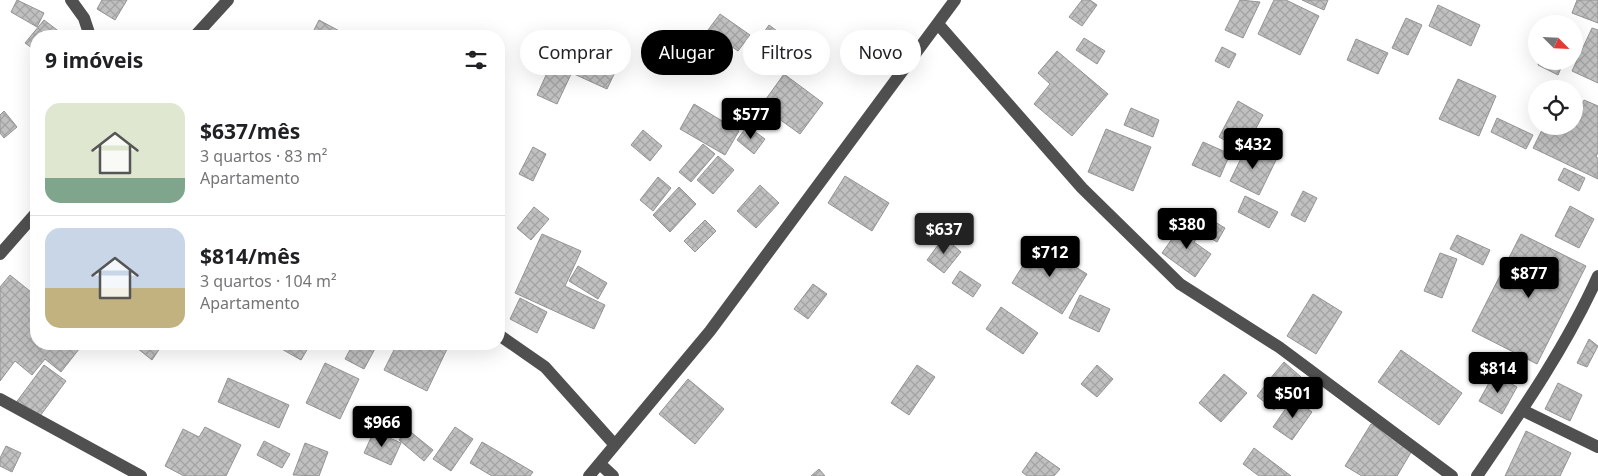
<!DOCTYPE html>
<html lang="pt">
<head>
<meta charset="utf-8">
<style>
	body { margin:0; font-family:"Noto Sans",sans-serif; background:#f2f2f2; color:#202124; height:100vh; display:flex; flex-direction:column; font-size:19px; white-space:nowrap }
	* { box-sizing:border-box; margin:0 }
	p { font-size:16px; color:#757577 }
	.icon { flex:none; width:28px; height:28px; fill:none; stroke:currentColor; stroke-width:2; stroke-linecap:round; stroke-linejoin:round }
	.map { position:relative; flex:1; overflow:hidden }
	.sheet { position:absolute; left:30px; top:30px; width:475px; height:320px; display:flex; flex-direction:column; background:#fff; border-radius:20px; box-shadow:0 5px 20px #0002 }
	.sheet>* { flex:none }
	.hud { position:absolute; left:520px; top:30px; width:475px; height:45px; display:flex; gap:10px }
	.needle { width:32px; rotate:114deg }
	.controls { position:absolute; left:1528px; top:15px; display:grid; gap:10px }
	.controls a { display:grid; place-items:center; width:55px; height:55px; border-radius:50%; background:#fff; box-shadow:0 5px 20px #0002; font-size:25px }
	.price { position:absolute; translate:-50% -42px; padding:0 11px; border-radius:5px; background:#000; color:#fff; font-size:16px; line-height:32px; filter:drop-shadow(0 1px 2px #0008) }
	.price::after { content:''; position:absolute; left:50%; top:30px; width:15px; height:11px; margin-left:-8px; background:inherit; clip-path:polygon(0 0,100% 0,50% 100%) }
	.price.current { background:#222; color:#fff }
	ul { padding:0; list-style:none }
	li { display:flex; align-items:center; gap:15px; height:125px; padding:0 15px }
	li+li { border-top:1px solid #e0e0e0 }
	li span { display:grid; place-items:center; flex:none; width:140px; height:100px; border-radius:15px; color:#555 }
	li>.icon { margin-inline-start:auto }
	span .icon { width:60px; height:60px; fill:#fffc; stroke-width:1 }
	li b { font-size:21px }
	h2 { display:flex; justify-content:space-between; align-items:center; height:60px; padding:0 15px; font-size:21px }
	.pill { padding:0 18px; border-radius:22px; background:#fff; box-shadow:0 5px 20px #0002; font-size:18px; line-height:45px }
	.pill.current { background:#000; color:#fff }
	.map>svg:first-child { display:block }
	.building { fill:url(#building-cross-hatch); stroke:#949494 }
	.lines { fill:none; stroke-linecap:round; stroke-linejoin:round }
	.minor { stroke:#505050; stroke-width:12 }
</style>
</head>
<body>
<div class="map">
<svg width="1598" height="476" viewBox="0 0 1598 476">
	<defs>
		<pattern id="building-cross-hatch" width="8" height="8" patternUnits="userSpaceOnUse" patternTransform="scale(1.25)"><rect width="8" height="8" fill="#c0c0c0"/><path d="M0 0l8 8M0 8l8-8" fill="none" stroke="#a3a3a3"/></pattern>
	</defs>
	<rect width="100%" height="100%" fill="#fff"/>
	<path class="building" d="M 17,0 L 44,13 L 37,27 L 11,12 Z
		M 102,0 L 127,0 L 115,20 L 97,9 Z
		M 1082,0 L 1090,0 L 1097,5 L 1082,26 L 1069,17 Z
		M 1240,0 L 1260,2 L 1243,38 L 1225,30 Z
		M 1274,0 L 1286,0 L 1319,16 L 1300,55 L 1258,34 Z
		M 1302,0 L 1328,0 L 1324,10 Z
		M 1577,0 L 1598,0 L 1598,23 L 1572,13 Z
		M 1438,5 L 1480,25 L 1471,46 L 1429,26 Z
		M 720,14 L 750,35 L 738,51 L 708,30 Z
		M 1406,18 L 1422,25 L 1408,55 L 1392,48 Z
		M 44,20 L 61,33 L 58,36 L 36,36 L 36,51 L 25,43 Z
		M 319,20 L 345,34 L 344,36 L 311,36 Z
		M 769,25 L 796,45 L 777,72 L 750,52 Z
		M 1592,28 L 1598,30 L 1598,83 L 1572,71 Z
		M 593,33 L 626,49 L 607,89 L 574,74 Z
		M 1084,38 L 1105,51 L 1097,64 L 1076,50 Z
		M 1356,39 L 1388,53 L 1378,74 L 1347,60 Z
		M 1222,47 L 1236,54 L 1229,68 L 1215,61 Z
		M 1057,51 L 1108,94 L 1072,136 L 1034,104 L 1050,84 L 1038,73 Z
		M 1539,61 L 1564,61 L 1558,75 L 1538,65 Z
		M 552,62 L 572,72 L 557,104 L 537,95 Z
		M 784,74 L 823,103 L 800,134 L 761,106 Z
		M 1458,79 L 1496,96 L 1479,136 L 1439,119 Z
		M 1584,100 L 1598,106 L 1598,152 L 1596,157 L 1598,158 L 1598,179 L 1533,148 L 1544,126 L 1574,126 L 1574,109 L 1578,111 Z
		M 1238,101 L 1263,115 L 1244,151 L 1219,137 Z
		M 694,104 L 739,131 L 725,155 L 680,129 Z
		M 1131,108 L 1159,120 L 1153,137 L 1124,125 Z
		M 4,111 L 17,127 L 4,138 L 0,133 L 0,115 Z
		M 1497,118 L 1533,135 L 1526,149 L 1491,132 Z
		M 747,126 L 765,139 L 754,154 L 737,140 Z
		M 1106,129 L 1151,147 L 1133,191 L 1088,172 Z
		M 643,130 L 662,146 L 650,161 L 631,145 Z
		M 1203,142 L 1230,154 L 1220,177 L 1192,165 Z
		M 703,144 L 715,154 L 691,182 L 679,172 Z
		M 1248,144 L 1277,158 L 1259,195 L 1230,181 Z
		M 533,147 L 546,154 L 533,181 L 519,174 Z
		M 718,156 L 734,170 L 713,194 L 697,180 Z
		M 1564,168 L 1585,178 L 1579,191 L 1558,180 Z
		M 845,176 L 889,203 L 872,231 L 828,203 Z
		M 658,177 L 671,188 L 653,211 L 640,200 Z
		M 760,185 L 779,203 L 756,228 L 737,211 Z
		M 679,187 L 696,204 L 670,232 L 653,215 Z
		M 1303,191 L 1317,198 L 1305,222 L 1291,215 Z
		M 1245,196 L 1278,212 L 1269,228 L 1238,212 Z
		M 1570,206 L 1594,219 L 1579,248 L 1555,236 Z
		M 534,207 L 549,219 L 531,240 L 517,228 Z
		M 1210,219 L 1225,228 L 1217,242 L 1202,233 Z
		M 705,220 L 716,231 L 695,252 L 684,241 Z
		M 1184,222 L 1200,234 L 1194,242 L 1211,254 L 1195,277 L 1162,253 Z
		M 542,234 L 581,251 L 565,286 L 605,305 L 594,329 L 515,293 Z
		M 1521,234 L 1586,266 L 1537,364 L 1472,331 Z
		M 1457,235 L 1490,250 L 1483,265 L 1450,249 Z
		M 944,237 L 961,252 L 944,273 L 927,260 Z
		M 1037,243 L 1087,274 L 1062,314 L 1012,283 Z
		M 1440,253 L 1457,259 L 1442,298 L 1424,291 Z
		M 578,266 L 607,283 L 598,299 L 569,281 Z
		M 960,271 L 981,285 L 973,297 L 952,283 Z
		M 10,275 L 36,296 L 36,344 L 83,344 L 61,372 L 45,359 L 32,375 L 15,361 L 0,381 L 0,287 Z
		M 813,284 L 827,294 L 808,319 L 794,309 Z
		M 1313,294 L 1342,312 L 1316,354 L 1287,336 Z
		M 1080,295 L 1110,309 L 1099,332 L 1069,318 Z
		M 520,298 L 547,312 L 537,333 L 510,319 Z
		M 1001,307 L 1038,333 L 1023,354 L 986,329 Z
		M 1589,339 L 1598,346 L 1587,367 L 1577,363 Z
		M 132,344 L 161,344 L 162,345 L 152,360 Z
		M 283,344 L 302,344 L 308,348 L 301,360 L 280,348 Z
		M 353,344 L 377,345 L 364,369 L 345,359 Z
		M 397,344 L 436,344 L 447,349 L 427,391 L 384,370 Z
		M 1401,350 L 1462,393 L 1439,425 L 1378,382 Z
		M 1284,362 L 1301,377 L 1286,395 L 1269,380 Z
		M 325,363 L 359,379 L 340,419 L 306,403 Z
		M 44,365 L 66,381 L 37,420 L 15,404 Z
		M 917,365 L 935,377 L 909,415 L 891,403 Z
		M 1097,365 L 1113,379 L 1097,397 L 1081,384 Z
		M 1224,374 L 1247,393 L 1221,422 L 1199,403 Z
		M 1494,374 L 1517,387 L 1502,414 L 1479,401 Z
		M 228,378 L 289,405 L 279,428 L 218,402 Z
		M 688,379 L 724,409 L 695,444 L 659,414 Z
		M 1267,383 L 1285,397 L 1274,410 L 1257,396 Z
		M 1558,383 L 1582,395 L 1570,421 L 1545,409 Z
		M 1293,398 L 1312,412 L 1292,440 L 1273,427 Z
		M 1371,424 L 1413,449 L 1397,476 L 1362,476 L 1345,466 Z
		M 205,427 L 241,445 L 226,476 L 184,476 L 165,466 L 183,429 L 199,437 Z
		M 455,427 L 473,439 L 451,471 L 433,459 Z
		M 407,429 L 433,450 L 424,461 L 399,440 Z
		M 374,431 L 401,443 L 391,465 L 364,453 Z
		M 1526,431 L 1571,453 L 1560,476 L 1505,476 Z
		M 264,441 L 290,454 L 282,468 L 257,455 Z
		M 482,442 L 533,472 L 530,476 L 492,476 L 470,463 Z
		M 305,443 L 328,452 L 319,476 L 293,475 Z
		M 6,446 L 21,453 L 12,472 L 0,466 L 0,458 Z
		M 1254,448 L 1291,476 L 1259,476 L 1243,464 Z
		M 1036,452 L 1060,469 L 1054,476 L 1027,476 L 1022,472 Z
		M 819,469 L 825,476 L 811,476 Z"/>
	<g class="lines">
		<path class="minor" d="M 71,0 L 84,18 L 90,36
			M 938,24 L 1082,188 L 1180,284 L 1279,347 L 1452,476
			M 195,36 L 228,0
			M 0,254 L 36,213
			M 499,335 L 545,367 L 614,444
			M 0,399 L 141,476
			M 1522,410 L 1598,447
			M 600,464 L 613,476
			M 589,476 L 710,331 L 955,0
			M 1477,476 C 1521,412 1566,347 1598,276"/>
	</g>
</svg>
<div class="controls">
<a><svg class="needle" viewBox="-14 -14 28 28"><path d="M0-13l5 13h-10z" fill="#e53935"/><path d="M0 13l5-13h-10z" fill="#757577"/></svg></a>
<a><svg class="icon" aria-label="locate" viewBox="0 0 24 24"><circle cx="12" cy="12" r="6"/><path d="M12 2v4M12 18v4M2 12h4M18 12h4"/></svg></a>
</div>
<b class="price" style="left:751px;top:140px">$577</b>
<b class="price" style="left:1253px;top:170px">$432</b>
<b class="price" style="left:1187px;top:250px">$380</b>
<b class="price current" style="left:944px;top:255px">$637</b>
<b class="price" style="left:1050px;top:278px">$712</b>
<b class="price" style="left:1529px;top:299px">$877</b>
<b class="price" style="left:1498px;top:394px">$814</b>
<b class="price" style="left:1293px;top:419px">$501</b>
<b class="price" style="left:382px;top:448px">$966</b>
<div class="hud">
<a class="pill">Comprar</a>
<a class="pill current">Alugar</a>
<a class="pill">Filtros</a>
<a class="pill">Novo</a>
</div>
<section class="sheet">
<h2>9 imóveis<svg class="icon" aria-label="filters" viewBox="0 0 24 24"><path d="M4 7h16M4 17h16"/><circle cx="9" cy="7" r="2"/><circle cx="15" cy="17" r="2"/></svg></h2>
<ul>
<li><span style="background:linear-gradient(#dfe7d0 75%,#7fa58c 0)"><svg class="icon" aria-label="home" viewBox="0 0 24 24"><path d="M3 11l9-7 9 7M6 9v11h12V9"/></svg></span><div><b>$637/mês</b><p>3 quartos · 83 m²</p><p>Apartamento</p></div></li>
<li><span style="background:linear-gradient(#c9d6e8 60%,#c2b280 0)"><svg class="icon" aria-label="home" viewBox="0 0 24 24"><path d="M3 11l9-7 9 7M6 9v11h12V9"/></svg></span><div><b>$814/mês</b><p>3 quartos · 104 m²</p><p>Apartamento</p></div></li>
</ul>
</section>
</div>
</body>
</html>
